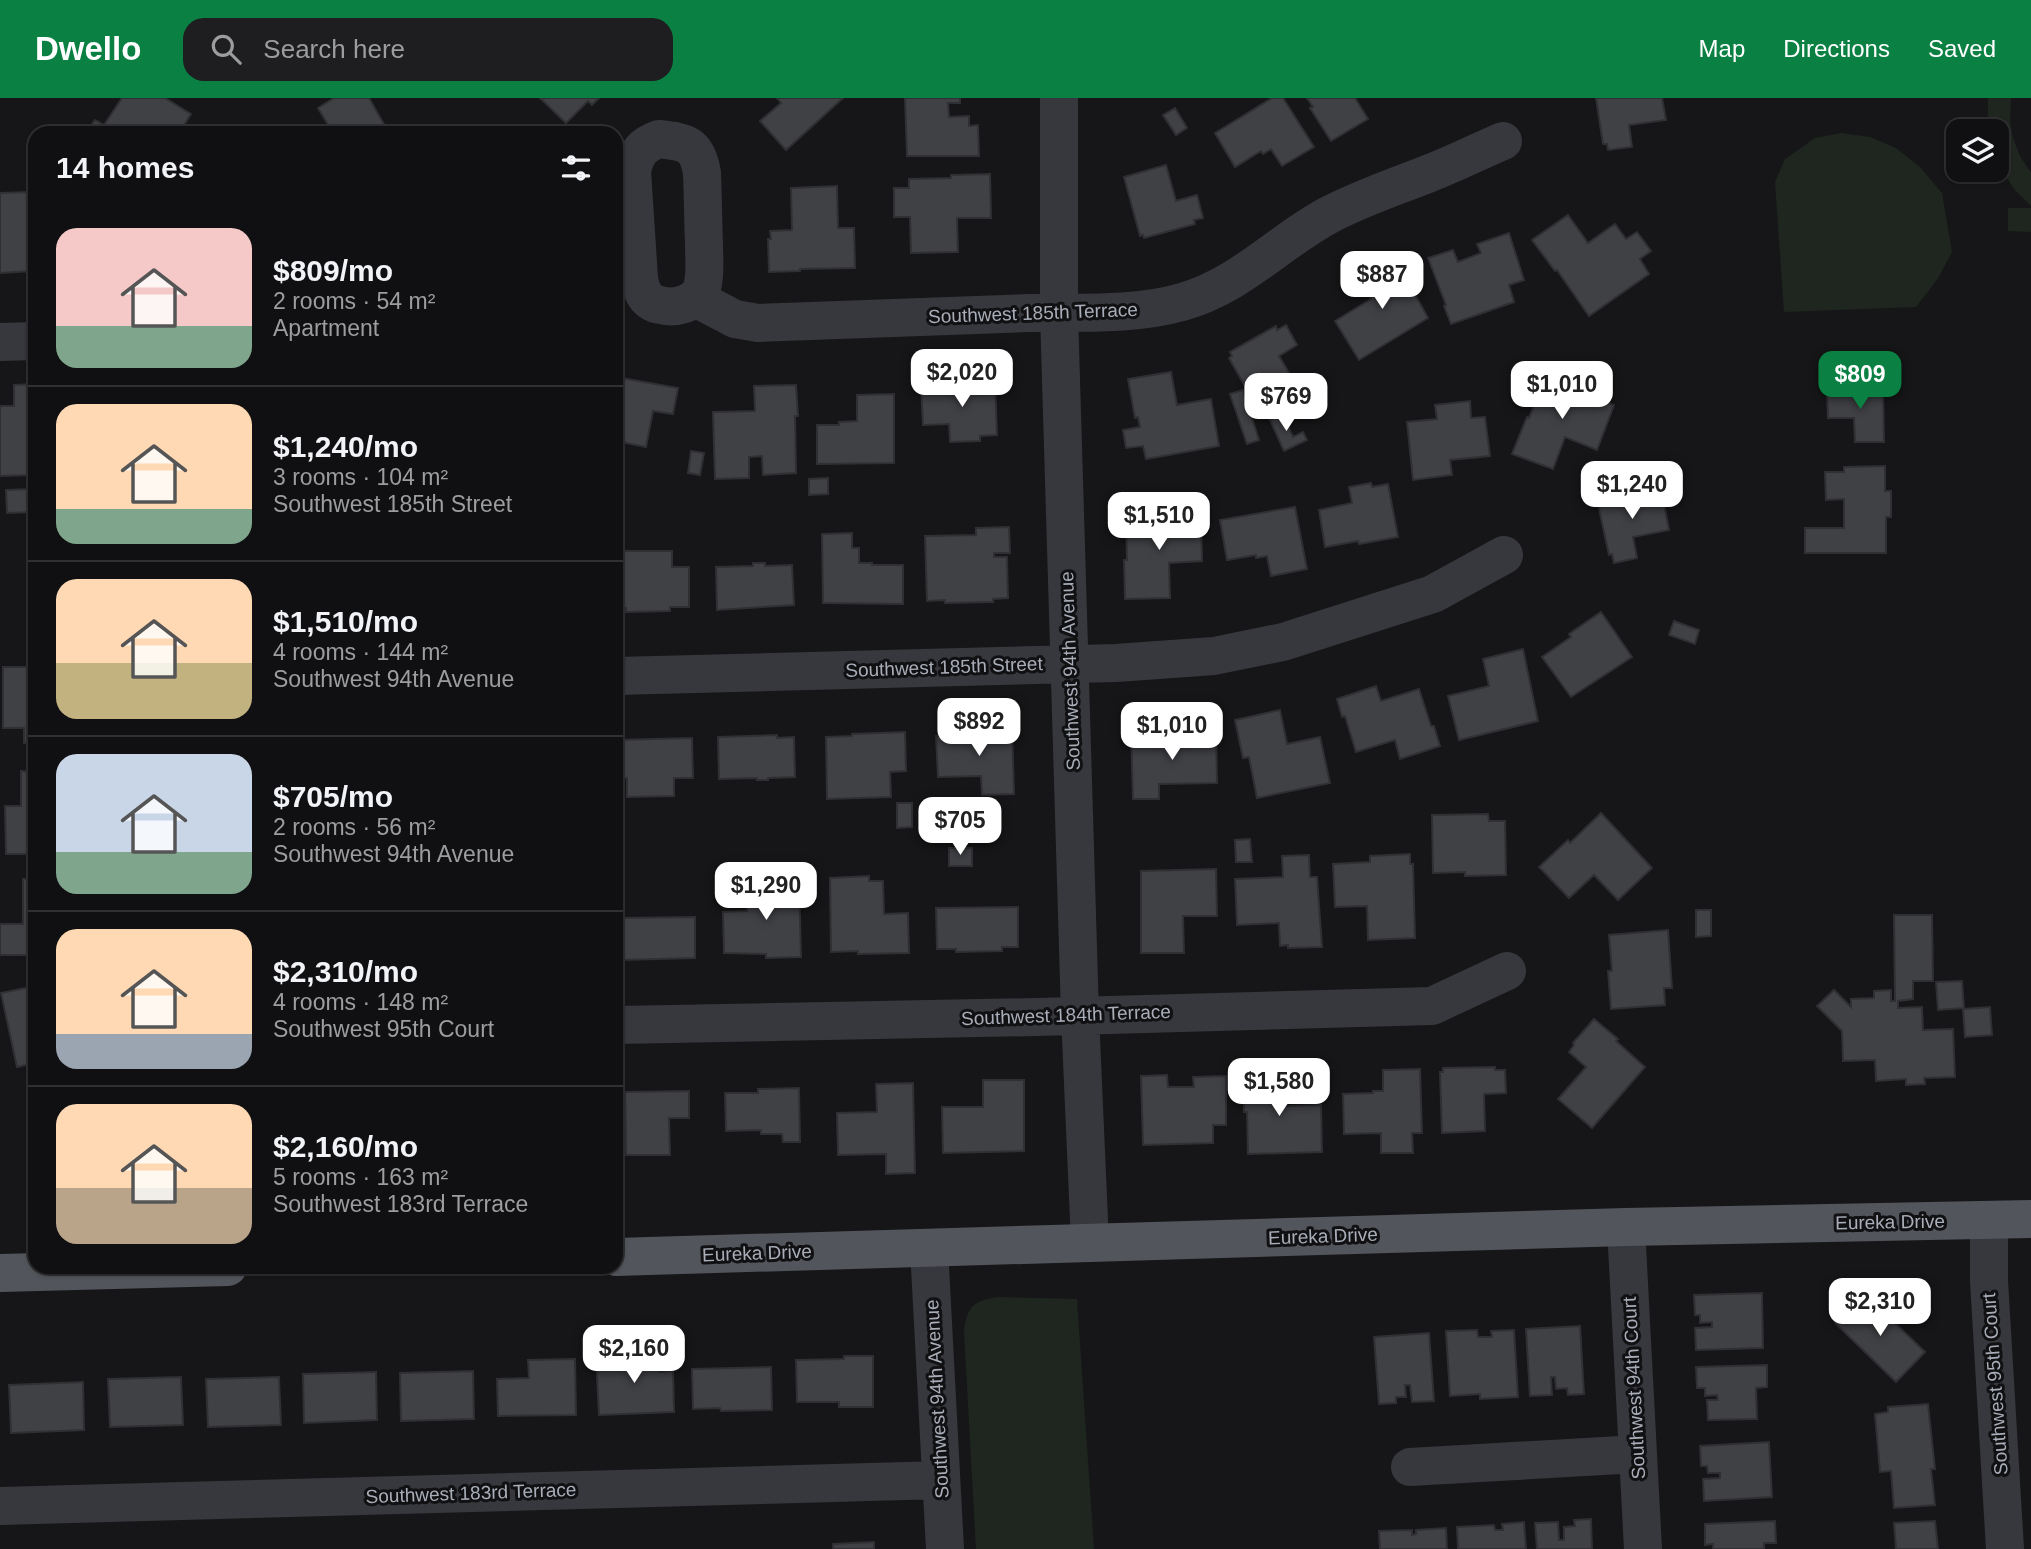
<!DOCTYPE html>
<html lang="en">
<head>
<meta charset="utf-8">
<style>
	body { margin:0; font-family:Arial,sans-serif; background:#1e1e20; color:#f1f3f6; height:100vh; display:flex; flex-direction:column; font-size:26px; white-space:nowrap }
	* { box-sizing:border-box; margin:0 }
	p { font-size:23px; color:#9c9d9f }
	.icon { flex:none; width:38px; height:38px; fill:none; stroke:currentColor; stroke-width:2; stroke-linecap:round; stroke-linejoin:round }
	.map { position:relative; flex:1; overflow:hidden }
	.panel { position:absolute; left:28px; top:28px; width:595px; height:1148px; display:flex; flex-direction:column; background:#101012; border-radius:21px; box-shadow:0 2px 5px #0004,0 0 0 2px #303032 }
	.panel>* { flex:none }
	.buttons { position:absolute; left:1946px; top:21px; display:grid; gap:14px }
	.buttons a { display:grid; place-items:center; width:63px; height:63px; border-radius:14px; background:#101012; box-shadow:0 2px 5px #0004,0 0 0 2px #303032; font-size:35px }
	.price { position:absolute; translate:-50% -60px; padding:0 16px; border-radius:14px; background:#fff; color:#222; font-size:23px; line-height:46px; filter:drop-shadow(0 2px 4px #0008) }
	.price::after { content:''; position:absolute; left:50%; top:42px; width:21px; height:16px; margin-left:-10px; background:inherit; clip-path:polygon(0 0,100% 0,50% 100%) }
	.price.on { background:#0b8043; color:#fff }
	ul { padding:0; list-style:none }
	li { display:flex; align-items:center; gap:21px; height:175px; padding:0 28px }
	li+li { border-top:2px solid #303032 }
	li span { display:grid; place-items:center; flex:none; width:196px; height:140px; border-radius:21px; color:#555 }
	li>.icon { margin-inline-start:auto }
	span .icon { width:84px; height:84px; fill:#fffc; stroke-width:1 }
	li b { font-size:30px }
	h2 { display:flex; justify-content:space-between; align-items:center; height:84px; padding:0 28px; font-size:30px }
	header { display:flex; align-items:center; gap:42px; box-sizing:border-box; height:98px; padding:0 35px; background:#0b8043; color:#fff }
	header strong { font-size:33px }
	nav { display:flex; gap:38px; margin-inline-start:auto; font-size:24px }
	.search { width:490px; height:63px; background:#1e1e20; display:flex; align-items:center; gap:18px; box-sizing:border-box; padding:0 24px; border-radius:21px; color:#9c9d9f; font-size:26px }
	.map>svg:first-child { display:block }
	.green { fill:#1e261f }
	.building { fill:#404145; stroke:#303034; stroke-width:2 }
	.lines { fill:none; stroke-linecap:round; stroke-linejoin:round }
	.minor { stroke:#37383d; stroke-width:38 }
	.major { stroke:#53555c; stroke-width:38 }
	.labels { text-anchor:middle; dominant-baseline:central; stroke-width:6; stroke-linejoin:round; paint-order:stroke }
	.street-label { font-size:19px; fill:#a8adb8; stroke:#111113 }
</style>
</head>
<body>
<header>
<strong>Dwello</strong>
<div class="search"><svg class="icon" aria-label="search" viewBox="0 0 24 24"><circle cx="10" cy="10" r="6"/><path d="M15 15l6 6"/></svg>Search here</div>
<nav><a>Map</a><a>Directions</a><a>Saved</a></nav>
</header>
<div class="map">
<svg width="2031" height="1451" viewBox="0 0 2031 1451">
	<rect width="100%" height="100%" fill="#161618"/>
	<path class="green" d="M 1988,0 L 2011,0 L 2010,22 L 2013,40 L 2020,58 L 2031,75 L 2031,108 L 2015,92 L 1998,67 L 1997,62 L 1997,33 L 1988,33 Z
		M 1841,35 L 1870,39 L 1896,50 L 1920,69 L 1942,95 L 1952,154 L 1937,182 L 1916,209 L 1784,214 L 1775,84 L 1785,61 L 1815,40 Z
		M 2008,110 L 2031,110 L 2031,134 L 2008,133 Z
		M 997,1199 L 1077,1201 L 1094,1451 L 976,1451 L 964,1233 C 967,1209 973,1203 997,1199 Z"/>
	<path class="building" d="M 122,0 L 165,0 L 191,16 L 179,35 L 86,35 L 95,22 L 104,27 Z
		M 334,0 L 369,0 L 389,35 L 333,35 L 318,10 Z
		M 540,0 L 599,0 L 592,7 L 588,3 L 566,25 Z
		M 777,0 L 843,0 L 786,52 L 760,23 L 781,5 Z
		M 905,0 L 960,0 L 960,5 L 948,5 L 949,19 L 969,18 L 969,28 L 978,27 L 979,58 L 907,58 Z
		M 1272,0 L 1283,0 L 1314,49 L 1282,68 L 1271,51 L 1263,56 L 1261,53 L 1235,69 L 1215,35 Z
		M 1307,0 L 1355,0 L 1368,21 L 1331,43 L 1310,10 L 1313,9 Z
		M 1596,0 L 1662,0 L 1666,22 L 1629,27 L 1632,49 L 1608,52 L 1607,46 L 1603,46 Z
		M 1175,10 L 1187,30 L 1176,37 L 1163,17 Z
		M 1166,67 L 1176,103 L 1197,97 L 1203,120 L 1194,122 L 1195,126 L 1144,140 L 1143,137 L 1140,138 L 1124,79 Z
		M 990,76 L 991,120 L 957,120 L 958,154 L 911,155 L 910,119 L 894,119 L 894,90 L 909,90 L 909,81 L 951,80 L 951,77 Z
		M 837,88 L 838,130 L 854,130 L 855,170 L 800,171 L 800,173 L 769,174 L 768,141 L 771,141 L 770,133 L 792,132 L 791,90 Z
		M 29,94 L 32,173 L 0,175 L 0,95 Z
		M 1568,117 L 1588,145 L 1615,126 L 1626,141 L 1637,134 L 1651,153 L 1640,161 L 1649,176 L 1589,218 L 1557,172 L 1555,173 L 1532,142 Z
		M 1509,135 L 1524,182 L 1509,187 L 1514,204 L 1451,226 L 1444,208 L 1446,207 L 1428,160 L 1453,152 L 1458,164 L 1481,155 L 1477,146 Z
		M 1394,159 L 1428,220 L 1359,262 L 1335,223 L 1371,201 L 1359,182 L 1367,178 L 1365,176 Z
		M 1286,227 L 1297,247 L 1279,258 L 1298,290 L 1259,313 L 1229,260 L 1232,258 L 1230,254 L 1276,228 L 1277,232 Z
		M 1171,274 L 1177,307 L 1211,301 L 1219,348 L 1146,361 L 1143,348 L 1126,350 L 1123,332 L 1140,329 L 1138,319 L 1135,320 L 1128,281 Z
		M 1567,276 L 1596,287 L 1591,299 L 1614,307 L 1597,352 L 1565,339 L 1553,371 L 1512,356 L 1527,319 L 1529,320 L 1544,281 L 1562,287 Z
		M 616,279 L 678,290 L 673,316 L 653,313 L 646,349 L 616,343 Z
		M 995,283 L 997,337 L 980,338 L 980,343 L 950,344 L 949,326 L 923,327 L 921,288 L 957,287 L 957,284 Z
		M 35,286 L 35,318 L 32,318 L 33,377 L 0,378 L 0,308 L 14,308 L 14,287 Z
		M 796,287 L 798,318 L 795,318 L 796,375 L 763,377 L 762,358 L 749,359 L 749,380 L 715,381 L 713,314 L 755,313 L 754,288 Z
		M 1883,289 L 1884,344 L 1855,344 L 1854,320 L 1828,320 L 1827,291 Z
		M 1243,292 L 1259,342 L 1247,346 L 1230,296 Z
		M 894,296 L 894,365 L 817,366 L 817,327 L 839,327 L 839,324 L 857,323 L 857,297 Z
		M 1470,303 L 1471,320 L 1485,319 L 1490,358 L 1450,362 L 1452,377 L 1413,382 L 1407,324 L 1437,321 L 1435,307 Z
		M 1283,316 L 1293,339 L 1303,334 L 1307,342 L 1284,353 L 1270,322 Z
		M 691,353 L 704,355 L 700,377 L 688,375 Z
		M 1885,368 L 1885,393 L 1891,393 L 1891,419 L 1886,419 L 1886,455 L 1805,455 L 1805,430 L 1844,430 L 1844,401 L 1826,402 L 1825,374 L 1844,374 L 1844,369 Z
		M 828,380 L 828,396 L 809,397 L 809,381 Z
		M 1371,385 L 1372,389 L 1388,386 L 1398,439 L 1359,446 L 1358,443 L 1325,449 L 1319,412 L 1352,405 L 1349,389 Z
		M 1661,390 L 1669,432 L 1633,439 L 1637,460 L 1614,465 L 1612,456 L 1609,457 L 1598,406 L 1602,405 L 1601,402 Z
		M 35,391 L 35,414 L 7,415 L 6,392 Z
		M 1295,409 L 1307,471 L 1271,478 L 1267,458 L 1256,460 L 1256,457 L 1227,462 L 1220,422 Z
		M 1201,417 L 1202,463 L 1169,465 L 1170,500 L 1125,501 L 1124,462 L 1127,462 L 1126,419 Z
		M 1009,429 L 1010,455 L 994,455 L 994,459 L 1007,459 L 1008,500 L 993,501 L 993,504 L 945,505 L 945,502 L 927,503 L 925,438 L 976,437 L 976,430 Z
		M 852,435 L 852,450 L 859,450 L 859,465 L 872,465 L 872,467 L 903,467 L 903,506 L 823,505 L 822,436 Z
		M 622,453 L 672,453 L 672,469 L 689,469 L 689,509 L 670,509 L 670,513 L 626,514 L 626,510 L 616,510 L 616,470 L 622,470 Z
		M 753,465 L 765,465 L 765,468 L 792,467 L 794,507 L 717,512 L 716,469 L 753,468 Z
		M 1601,514 L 1632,559 L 1571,599 L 1542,559 L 1571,539 L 1569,536 Z
		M 1674,523 L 1699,532 L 1695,546 L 1669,537 Z
		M 1523,551 L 1538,623 L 1459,642 L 1448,598 L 1489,588 L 1483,561 Z
		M 3,569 L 35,569 L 35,645 L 24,645 L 24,630 L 3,630 Z
		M 1376,588 L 1381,603 L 1419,591 L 1431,628 L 1434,628 L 1440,648 L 1400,661 L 1395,642 L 1356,654 L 1345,618 L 1342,619 L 1337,601 Z
		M 1280,612 L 1287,646 L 1320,639 L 1330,685 L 1257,700 L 1249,659 L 1243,660 L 1235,622 Z
		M 1012,629 L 1014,696 L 982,697 L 981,678 L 938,679 L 936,638 L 958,637 L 958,634 L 979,634 L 979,630 Z
		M 1183,633 L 1216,633 L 1217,685 L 1159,686 L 1159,701 L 1133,701 L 1131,634 L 1156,634 L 1156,643 L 1183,643 Z
		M 905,634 L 906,673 L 890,674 L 891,699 L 827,701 L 826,639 L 852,638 L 852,636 Z
		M 777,637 L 777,640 L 794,639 L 795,679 L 768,680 L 768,682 L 757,682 L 757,680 L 719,681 L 718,639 Z
		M 692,640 L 693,680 L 674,680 L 674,698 L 627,699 L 627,680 L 616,680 L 616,642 Z
		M 21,673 L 35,674 L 35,756 L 6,756 L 5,708 L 21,708 Z
		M 897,705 L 912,705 L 912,729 L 897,730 Z
		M 1601,715 L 1652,770 L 1618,802 L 1594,777 L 1569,800 L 1539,769 L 1568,742 L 1570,745 Z
		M 1488,716 L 1489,723 L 1505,723 L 1506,777 L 1465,778 L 1465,774 L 1433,775 L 1432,717 Z
		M 1250,741 L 1252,764 L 1236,764 L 1235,742 Z
		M 949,750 L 972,750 L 972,768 L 949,768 Z
		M 1410,756 L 1410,766 L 1413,766 L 1415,840 L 1368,842 L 1367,808 L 1335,809 L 1333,766 L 1370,764 L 1370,758 Z
		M 1309,757 L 1310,779 L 1317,779 L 1322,849 L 1288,850 L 1288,847 L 1280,848 L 1279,825 L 1237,827 L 1235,781 L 1283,779 L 1282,758 Z
		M 1216,771 L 1217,818 L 1183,818 L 1184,855 L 1141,855 L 1141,773 Z
		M 869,778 L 869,783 L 883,783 L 884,816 L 908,815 L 909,855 L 858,856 L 858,853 L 831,854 L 830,780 Z
		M 23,781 L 35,781 L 35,857 L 0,857 L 0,826 L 23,826 Z
		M 746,785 L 799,785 L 801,859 L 766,860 L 766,856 L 724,855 L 723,814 L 747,813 Z
		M 1018,809 L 1018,849 L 1002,849 L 1002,853 L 956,854 L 956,851 L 937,851 L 936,810 Z
		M 1696,812 L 1711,812 L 1711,838 L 1696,839 Z
		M 1894,817 L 1932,817 L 1933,883 L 1913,883 L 1913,901 L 1898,903 L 1898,910 L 1922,909 L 1923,932 L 1953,931 L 1955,979 L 1924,980 L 1925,986 L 1906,987 L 1906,981 L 1876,983 L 1875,962 L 1843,963 L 1842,933 L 1817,908 L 1834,892 L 1851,909 L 1851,901 L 1874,900 L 1874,893 L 1891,892 L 1891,903 L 1895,903 Z
		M 695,819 L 695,860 L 620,862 L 619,820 Z
		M 1668,832 L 1672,890 L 1664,890 L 1665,907 L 1611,911 L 1608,873 L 1612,873 L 1609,837 Z
		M 1962,883 L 1964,910 L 1938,912 L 1936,884 Z
		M 35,888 L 35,965 L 17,969 L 1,895 Z
		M 1990,909 L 1992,937 L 1965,939 L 1963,911 Z
		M 1594,921 L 1618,941 L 1616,943 L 1645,969 L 1592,1030 L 1558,1001 L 1586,969 L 1569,954 L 1574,947 L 1573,945 Z
		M 1495,969 L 1495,972 L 1505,972 L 1506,995 L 1484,996 L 1485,1033 L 1442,1035 L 1440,974 L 1443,974 L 1443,970 Z
		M 1420,971 L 1422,1035 L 1412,1035 L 1413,1055 L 1381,1055 L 1381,1035 L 1344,1036 L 1343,996 L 1373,995 L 1373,993 L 1383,993 L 1383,972 Z
		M 1286,974 L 1287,1008 L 1321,1007 L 1322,1054 L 1248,1056 L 1247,1014 L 1244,1014 L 1243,975 Z
		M 1167,977 L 1168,989 L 1194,989 L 1193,979 L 1226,978 L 1226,1027 L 1213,1027 L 1213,1045 L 1143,1047 L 1141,978 Z
		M 983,982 L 1024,982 L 1024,1053 L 943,1055 L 942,1009 L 983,1009 Z
		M 913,985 L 915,1075 L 886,1076 L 886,1056 L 838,1057 L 837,1015 L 877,1014 L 876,986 Z
		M 799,990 L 800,1044 L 783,1044 L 782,1036 L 761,1036 L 761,1032 L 726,1033 L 725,995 L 758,995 L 758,991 Z
		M 689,993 L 689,1020 L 669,1020 L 670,1057 L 626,1057 L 625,994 Z
		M 1762,1195 L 1763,1250 L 1696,1252 L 1695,1230 L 1712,1229 L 1712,1224 L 1700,1225 L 1700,1217 L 1695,1217 L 1694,1197 Z
		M 1864,1195 L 1925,1254 L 1896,1284 L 1835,1225 Z
		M 1580,1228 L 1584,1296 L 1568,1297 L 1567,1290 L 1556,1291 L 1555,1279 L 1551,1279 L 1552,1297 L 1530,1298 L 1526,1231 Z
		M 1477,1232 L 1478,1239 L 1492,1239 L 1491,1233 L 1514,1232 L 1518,1299 L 1480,1301 L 1480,1296 L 1450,1298 L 1446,1233 Z
		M 1429,1235 L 1434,1303 L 1412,1304 L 1410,1287 L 1405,1287 L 1406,1299 L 1396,1299 L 1396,1305 L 1379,1306 L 1374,1239 Z
		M 658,1255 L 659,1274 L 673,1273 L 674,1314 L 599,1317 L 596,1258 Z
		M 844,1258 L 873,1258 L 873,1309 L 839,1309 L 839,1304 L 797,1304 L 796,1262 L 844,1261 Z
		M 575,1261 L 576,1317 L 498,1318 L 497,1281 L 529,1280 L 528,1262 Z
		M 1767,1267 L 1767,1289 L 1756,1290 L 1757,1321 L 1708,1322 L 1707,1302 L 1718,1302 L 1717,1297 L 1705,1298 L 1705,1290 L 1697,1290 L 1696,1269 Z
		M 771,1269 L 772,1312 L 721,1313 L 720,1310 L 693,1311 L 692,1271 Z
		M 473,1273 L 474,1321 L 401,1323 L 400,1275 Z
		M 376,1274 L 377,1322 L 304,1325 L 303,1276 Z
		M 181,1279 L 183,1327 L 110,1329 L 108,1281 Z
		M 279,1279 L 281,1327 L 208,1329 L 206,1281 Z
		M 83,1284 L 84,1332 L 11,1335 L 9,1287 Z
		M 1928,1306 L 1935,1371 L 1931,1371 L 1935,1407 L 1894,1410 L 1891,1373 L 1880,1374 L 1875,1316 L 1888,1314 L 1888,1309 Z
		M 1769,1344 L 1772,1399 L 1704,1403 L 1703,1381 L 1720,1380 L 1720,1375 L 1708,1375 L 1707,1368 L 1701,1368 L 1700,1348 Z
		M 1591,1421 L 1592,1451 L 1537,1451 L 1535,1425 L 1558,1424 L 1559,1442 L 1564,1442 L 1564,1429 L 1575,1428 L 1574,1422 Z
		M 1775,1423 L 1776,1445 L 1764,1445 L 1764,1451 L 1713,1451 L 1713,1446 L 1705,1447 L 1705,1426 Z
		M 1935,1423 L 1938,1451 L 1896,1451 L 1894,1425 Z
		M 1524,1424 L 1526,1451 L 1458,1451 L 1457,1429 L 1494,1427 L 1495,1432 L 1503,1432 L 1502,1426 Z
		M 1446,1430 L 1447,1451 L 1380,1451 L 1379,1433 L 1412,1432 L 1412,1437 L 1416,1436 L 1416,1432 Z
		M 874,1444 L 874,1451 L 833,1451 L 833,1446 Z"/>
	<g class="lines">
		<path class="minor" d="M 1059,0 L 1059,215 L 1080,917 L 1090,1145
			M 659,41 C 687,44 697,46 702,75 C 703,99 703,122 704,146 C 704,160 706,176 702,190 C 696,206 675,211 660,207 C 645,204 641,193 639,180 L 632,73 C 636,55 642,47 659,41 Z
			M 695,200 L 735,221 L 758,225 C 848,221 938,218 1029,215 C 1080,214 1132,218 1182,204 C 1241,187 1276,146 1327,118 C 1359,101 1392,90 1425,77 C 1452,67 1477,54 1503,43
			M 0,244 L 35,243
			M 616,578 L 1116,565 L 1214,558 L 1283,544 L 1433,496 L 1504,457
			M 616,927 L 1037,919 L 1432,908 L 1507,873
			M 1989,1122 L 1989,1183 L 2005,1451
			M 1626,1129 L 1643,1451
			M 929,1150 L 945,1451
			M 1410,1369 L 1638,1356
			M 0,1408 L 941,1382"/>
		<path class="major" d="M 616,1159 L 1626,1129 L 2031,1121
			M 0,1175 L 228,1169"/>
	</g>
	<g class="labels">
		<g class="street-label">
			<text transform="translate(1033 215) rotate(-2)">Southwest 185th Terrace</text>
			<text transform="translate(944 569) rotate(-2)">Southwest 185th Street</text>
			<text transform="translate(1070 573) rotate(-92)">Southwest 94th Avenue</text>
			<text transform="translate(1066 917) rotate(-2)">Southwest 184th Terrace</text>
			<text transform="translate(1890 1124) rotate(-1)">Eureka Drive</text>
			<text transform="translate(1323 1138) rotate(-2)">Eureka Drive</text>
			<text transform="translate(757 1155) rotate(-2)">Eureka Drive</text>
			<text transform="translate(1995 1286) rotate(-94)">Southwest 95th Court</text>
			<text transform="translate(1634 1290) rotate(-93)">Southwest 94th Court</text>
			<text transform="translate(937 1301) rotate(-93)">Southwest 94th Avenue</text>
			<text transform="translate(471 1395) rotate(-2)">Southwest 183rd Terrace</text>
		</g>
	</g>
</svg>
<div class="buttons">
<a><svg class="icon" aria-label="layers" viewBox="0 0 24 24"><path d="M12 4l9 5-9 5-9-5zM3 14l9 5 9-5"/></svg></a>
</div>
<b class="price" style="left:1382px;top:213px">$887</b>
<b class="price" style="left:962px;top:311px">$2,020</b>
<b class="price on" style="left:1860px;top:313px">$809</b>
<b class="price" style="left:1562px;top:323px">$1,010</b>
<b class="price" style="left:1286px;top:335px">$769</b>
<b class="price" style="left:1632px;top:423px">$1,240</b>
<b class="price" style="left:1159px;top:454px">$1,510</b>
<b class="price" style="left:979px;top:660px">$892</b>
<b class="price" style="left:1172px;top:664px">$1,010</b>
<b class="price" style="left:960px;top:759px">$705</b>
<b class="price" style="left:766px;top:824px">$1,290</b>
<b class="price" style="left:1279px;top:1020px">$1,580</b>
<b class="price" style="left:1880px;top:1240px">$2,310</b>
<b class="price" style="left:634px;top:1287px">$2,160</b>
<section class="panel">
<h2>14 homes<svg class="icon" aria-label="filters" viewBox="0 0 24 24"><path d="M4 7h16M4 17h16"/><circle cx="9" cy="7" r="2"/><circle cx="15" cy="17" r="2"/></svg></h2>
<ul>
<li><span style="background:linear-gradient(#f6c9c9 70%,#7fa58c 0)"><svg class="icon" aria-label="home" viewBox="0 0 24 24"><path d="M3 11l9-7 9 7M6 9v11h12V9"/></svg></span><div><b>$809/mo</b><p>2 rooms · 54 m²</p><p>Apartment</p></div></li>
<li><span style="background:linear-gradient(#ffd9b3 75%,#7fa58c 0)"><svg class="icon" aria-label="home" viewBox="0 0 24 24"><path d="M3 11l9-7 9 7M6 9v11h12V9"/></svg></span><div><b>$1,240/mo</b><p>3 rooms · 104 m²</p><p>Southwest 185th Street</p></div></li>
<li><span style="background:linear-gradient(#ffd9b3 60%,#c2b280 0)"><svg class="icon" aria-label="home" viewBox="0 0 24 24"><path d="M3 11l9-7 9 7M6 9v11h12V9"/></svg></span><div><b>$1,510/mo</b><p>4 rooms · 144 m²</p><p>Southwest 94th Avenue</p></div></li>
<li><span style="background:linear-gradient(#c9d6e8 70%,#7fa58c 0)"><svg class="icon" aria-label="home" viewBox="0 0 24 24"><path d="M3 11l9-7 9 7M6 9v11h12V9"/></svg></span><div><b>$705/mo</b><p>2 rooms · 56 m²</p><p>Southwest 94th Avenue</p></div></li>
<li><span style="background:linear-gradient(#ffd9b3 75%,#9aa5b1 0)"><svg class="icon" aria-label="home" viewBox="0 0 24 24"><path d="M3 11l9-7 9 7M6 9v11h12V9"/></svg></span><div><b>$2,310/mo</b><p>4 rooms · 148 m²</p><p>Southwest 95th Court</p></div></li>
<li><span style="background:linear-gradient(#ffd9b3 60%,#b9a48a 0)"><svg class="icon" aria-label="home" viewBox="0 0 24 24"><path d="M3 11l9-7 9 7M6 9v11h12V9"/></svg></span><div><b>$2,160/mo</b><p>5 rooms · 163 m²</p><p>Southwest 183rd Terrace</p></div></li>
</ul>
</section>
</div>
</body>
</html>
